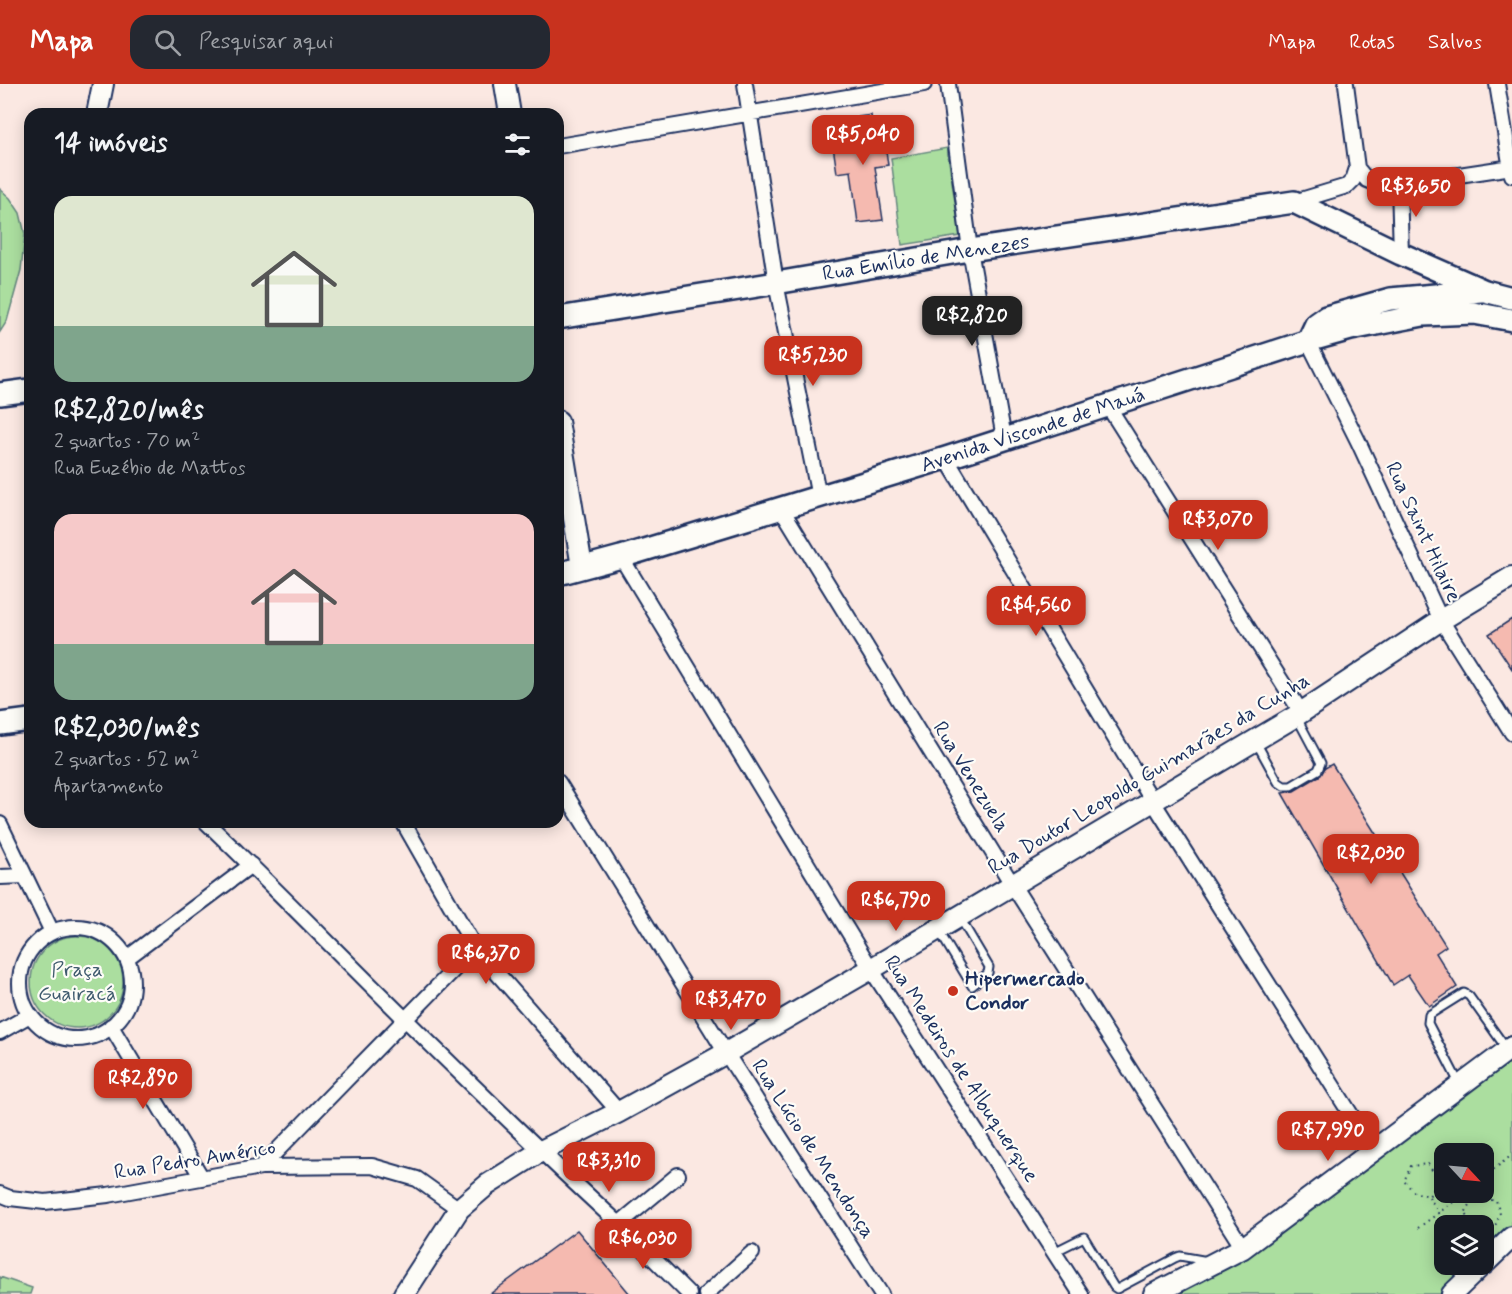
<!DOCTYPE html>
<html lang="pt">
<head>
<meta charset="utf-8">
<style>
	body { margin:0; font-family:Mynerve,sans-serif; background:#242831; color:#f1f3f6; height:100vh; display:flex; flex-direction:column; font-size:22px; white-space:nowrap }
	* { box-sizing:border-box; margin:0 }
	p { font-size:20px; color:#9ea1a6 }
	.icon { flex:none; width:33px; height:33px; fill:none; stroke:currentColor; stroke-width:2; stroke-linecap:round; stroke-linejoin:round }
	.map { position:relative; flex:1; overflow:hidden }
	.panel { position:absolute; left:24px; top:24px; width:540px; height:720px; display:flex; flex-direction:column; background:#171b24; border-radius:18px; box-shadow:0 3px 15px #0003 }
	.panel>* { flex:none }
	.needle { width:39px; rotate:116deg }
	.tools { position:absolute; left:1434px; top:1059px; display:grid; gap:12px }
	.tools a { display:grid; place-items:center; width:60px; height:60px; border-radius:12px; background:#171b24; box-shadow:0 3px 15px #0003; font-size:30px }
	.price { position:absolute; translate:-50% -51px; padding:0 14px; border-radius:12px; background:#c8321e; color:#fff; font-size:20px; line-height:39px; filter:drop-shadow(0 2px 3px #0008) }
	.price::after { content:''; position:absolute; left:50%; top:36px; width:18px; height:14px; margin-left:-9px; background:inherit; clip-path:polygon(0 0,100% 0,50% 100%) }
	.price.selected { background:#222; color:#fff }
	ul { padding:0; list-style:none }
	li { display:grid; align-content:center; gap:12px; height:318px; padding:0 30px }
	li span { display:grid; place-items:center; height:186px; border-radius:18px; color:#555 }
	li>.icon { margin-inline-start:auto }
	span .icon { width:108px; height:108px; fill:#fffc; stroke-width:1 }
	li b { font-size:26px }
	h2 { display:flex; justify-content:space-between; align-items:center; height:72px; padding:0 30px; font-size:26px }
	header { display:flex; align-items:center; gap:36px; box-sizing:border-box; height:84px; padding:0 30px; background:#c8321e; color:#fff }
	header strong { font-size:28px }
	nav { display:flex; gap:33px; margin-inline-start:auto; font-size:21px }
	.search { width:420px; height:54px; background:#242831; display:flex; align-items:center; gap:15px; box-sizing:border-box; padding:0 21px; border-radius:18px; color:#9ea1a6; font-size:22px }
	.map>svg:first-child { display:block }
	.green { fill:#abde9f; stroke:#63867e; stroke-width:1.5; fill-rule:evenodd }
	.building { fill:#f5bab0; stroke:#1b2f5e; stroke-width:1.5 }
	.lines { fill:none; stroke-linecap:round; stroke-linejoin:round }
	.lane-casing { stroke:#1b2f5e; stroke-width:11 }
	.street-casing { stroke:#1b2f5e; stroke-width:18 }
	.secondary-casing { stroke:#1b2f5e; stroke-width:24 }
	.primary-casing { stroke:#1b2f5e; stroke-width:26 }
	.path { stroke:#1b2f5e; stroke-width:2; stroke-dasharray:1.5 4.5; stroke-linecap:butt }
	.lane { stroke:#fdfcf7; stroke-width:7 }
	.street { stroke:#fdfcf7; stroke-width:14 }
	.secondary { stroke:#fdfcf7; stroke-width:20 }
	.primary { stroke:#fdfcf7; stroke-width:21 }
	.poi-dot { fill:#c8321e; stroke:#fdfcf7; stroke-width:2 }
	.labels { text-anchor:middle; dominant-baseline:central; stroke-width:4.5; stroke-linejoin:round; paint-order:stroke }
	.street-label { font-size:21px; fill:#1b2f5e; stroke:#fdfcf7 }
	.park-label { font-size:21px; fill:#3f5b6e; stroke:#fdfcf7 }
	.poi-label { font-size:21px; font-weight:bold; fill:#1b2f5e; stroke:#fdfcf7; text-anchor:start }
</style>
</head>
<body>
<header>
<strong>Mapa</strong>
<div class="search"><svg class="icon" aria-label="search" viewBox="0 0 24 24"><circle cx="10" cy="10" r="6"/><path d="M15 15l6 6"/></svg>Pesquisar aqui</div>
<nav><a>Mapa</a><a>Rotas</a><a>Salvos</a></nav>
</header>
<div class="map">
<svg width="1512" height="1210" viewBox="0 0 1512 1210">
	<rect width="100%" height="100%" fill="#fbe8e2"/>
	<filter id="ink" filterUnits="userSpaceOnUse"><feTurbulence type="fractalNoise" baseFrequency=".0167" numOctaves="2"/><feDisplacementMap in="SourceGraphic" scale="12" xChannelSelector="R" yChannelSelector="G"/><feConvolveMatrix kernelMatrix="1 2 1 2 8 2 1 2 1" color-interpolation-filters="sRGB"/></filter>
	<g filter="url(#ink)">
		<path class="green" d="M 947,64 L 960,152 L 902,161 L 891,74 Z
			M 0,105 L 10,114 L 20,129 L 25,150 L 21,186 L 7,237 L 0,248 Z
			M31 898a46 46 0 1 1 92 0a46 46 0 1 1-92 0Z
			M 1512,970 L 1512,1146 L 1484,1173 L 1484,1142 L 1444,1142 L 1444,1180 L 1476,1181 L 1445,1210 L 1163,1210 ZM 1444,1070 L 1484,1070 L 1484,1108 L 1444,1108 Z
			M 0,1193 L 32,1204 L 30,1210 L 0,1210 Z"/>
		<path class="building" d="M 871,31 L 874,54 L 884,53 L 888,81 L 875,83 L 883,136 L 858,139 L 851,87 L 837,89 L 833,62 L 848,59 L 845,35 Z
			M 1512,535 L 1512,585 L 1489,550 Z
			M 1332,680 L 1446,862 L 1436,869 L 1457,903 L 1429,922 L 1408,891 L 1393,901 L 1282,709 L 1294,707 L 1321,691 L 1325,684 Z
			M 577,1146 L 630,1210 L 490,1210 Z"/>
		<g class="lines">
			<g class="lane-casing">
				<path id="lane" d="M 1256,658 L 1278,698 L 1284,702 L 1291,702 L 1318,686 L 1321,679 L 1297,634
					M 939,847 L 972,902 L 988,889 L 989,883 L 960,834
					M 1460,1001 L 1428,939 L 1429,931 L 1464,909 L 1469,912 L 1506,964
					M 1054,1168 L 1084,1153 L 1114,1203 L 1117,1205 L 1175,1174 L 1180,1172 L 1208,1177"/>
			</g>
			<g class="street-casing">
				<path id="street" d="M 745,0 L 776,199 L 819,413
					M 948,0 L 970,166 L 1004,354
					M 1346,0 L 1357,84
					M 1497,0 L 1512,91
					M 558,62 L 924,0
					M 1357,84 L 1367,96 L 1377,100 L 1399,100 L 1512,83
					M 1399,100 L 1401,170
					M 1294,118 L 1347,102 L 1353,96 L 1357,84
					M 1308,257 L 1358,357 L 1441,536 L 1512,649
					M 1108,322 L 1301,628
					M 946,374 L 1152,716 L 1374,1067
					M 781,424 L 1012,800 L 1243,1164
					M 621,473 L 871,885 L 1081,1210
					M 558,698 L 726,969 L 881,1210
					M 206,738 C 273,802 337,868 403,933 C 474,1003 546,1073 619,1140 L 678,1091
					M 403,738 L 475,864 L 619,1028
					M 0,740 L 52,848
					M 0,793 L 25,792
					M20 899a56 56 0 1 1 112 0a56 56 0 1 1-112 0Z
					M 127,874 L 251,781
					M 111,942 L 202,1094
					M 0,948 L 30,931
					M 261,1083 L 475,864
					M 0,1110 L 10,1114 L 45,1118 L 108,1111 L 261,1083 L 372,1082 L 417,1095 L 459,1125
					M 619,1140 L 689,1210
					M 706,1210 L 752,1169"/>
			</g>
			<g class="secondary-casing">
				<path id="secondary" d="M 505,0 L 510,30
					M 97,30 L 103,0
					M 558,337 L 582,483
					M 1484,1180 L 1512,1153
					M 404,1210 L 459,1125 L 487,1101 L 541,1067 L 619,1028 L 726,969 L 871,885 L 1296,632 L 1441,536 L 1512,493
					M 1154,1210 L 1243,1164 L 1512,963
					M 1452,1210 L 1483,1180"/>
			</g>
			<g class="primary-casing">
				<path id="primary" d="M 558,234 L 776,199 L 970,166 L 1294,118 L 1401,170 L 1485,207 L 1512,214
					M 1308,257 L 1316,240 L 1326,233 L 1390,215 L 1481,207
					M 0,310 L 30,306
					M 558,490 L 621,473 L 946,374 L 1308,257 L 1351,245 L 1423,231 L 1474,229 L 1512,236
					M 0,640 L 30,636"/>
			</g>
			<path class="path" d="M 1428,1080 L 1439,1097 L 1429,1112 L 1414,1108 L 1404,1097 L 1411,1082 Z
				M 1444,1087 L 1438,1073 L 1444,1061 L 1459,1066 L 1466,1070
				M 1484,1093 L 1512,1071
				M 1429,1113 L 1444,1137 L 1442,1149 L 1444,1153
				M 1473,1116 L 1496,1116 L 1500,1130 L 1496,1140 L 1484,1145
				M 1473,1116 L 1465,1129 L 1472,1138 L 1477,1142
				M 1444,1137 L 1458,1134 L 1465,1142
				M 1418,1144 L 1467,1108"/>
			<use href="#lane" class="lane"/>
			<use href="#street" class="street"/>
			<use href="#secondary" class="secondary"/>
			<use href="#primary" class="primary"/>
		</g>
	</g>
	<circle class="poi-dot" cx="953" cy="907" r="6"/>
	<g class="labels">
		<g class="street-label">
			<text transform="translate(926 174) rotate(-9)">Rua Emílio de Menezes</text>
			<text transform="translate(1033 346) rotate(-18)">Avenida Visconde de Mauá</text>
			<text transform="translate(1423 448) rotate(65)">Rua Saint Hilaire</text>
			<text transform="translate(1149 690) rotate(-31)">Rua Doutor Leopoldo Guimarães da Cunha</text>
			<text transform="translate(971 693) rotate(58)">Rua Venezuela</text>
			<text transform="translate(961 985) rotate(57)">Rua Medeiros de Albuquerque</text>
			<text transform="translate(813 1065) rotate(57)">Rua Lúcio de Mendonça</text>
			<text transform="translate(195 1076) rotate(-9)">Rua Pedro Américo</text>
		</g>
		<g class="park-label">
			<text x="77" y="886">Praça<tspan x="77" dy="24">Guairacá</tspan></text>
		</g>
		<g class="poi-label">
			<text x="965" y="895">Hipermercado<tspan x="965" dy="24">Condor</tspan></text>
		</g>
	</g>
</svg>
<div class="tools">
<a><svg class="needle" viewBox="-14 -14 28 28"><path d="M0-13l5 13h-10z" fill="#e53935"/><path d="M0 13l5-13h-10z" fill="#9ea1a6"/></svg></a>
<a><svg class="icon" aria-label="layers" viewBox="0 0 24 24"><path d="M12 4l9 5-9 5-9-5zM3 14l9 5 9-5"/></svg></a>
</div>
<b class="price" style="left:863px;top:82px">R$5,040</b>
<b class="price" style="left:1416px;top:134px">R$3,650</b>
<b class="price selected" style="left:972px;top:263px">R$2,820</b>
<b class="price" style="left:813px;top:303px">R$5,230</b>
<b class="price" style="left:1218px;top:467px">R$3,070</b>
<b class="price" style="left:1036px;top:553px">R$4,560</b>
<b class="price" style="left:1371px;top:801px">R$2,030</b>
<b class="price" style="left:896px;top:848px">R$6,790</b>
<b class="price" style="left:486px;top:901px">R$6,370</b>
<b class="price" style="left:731px;top:947px">R$3,470</b>
<b class="price" style="left:143px;top:1026px">R$2,890</b>
<b class="price" style="left:1328px;top:1078px">R$7,990</b>
<b class="price" style="left:609px;top:1109px">R$3,310</b>
<b class="price" style="left:643px;top:1186px">R$6,030</b>
<section class="panel">
<h2>14 imóveis<svg class="icon" aria-label="filters" viewBox="0 0 24 24"><path d="M4 7h16M4 17h16"/><circle cx="9" cy="7" r="2"/><circle cx="15" cy="17" r="2"/></svg></h2>
<ul>
<li><span style="background:linear-gradient(#dfe7d0 70%,#7fa58c 0)"><svg class="icon" aria-label="home" viewBox="0 0 24 24"><path d="M3 11l9-7 9 7M6 9v11h12V9"/></svg></span><div><b>R$2,820/mês</b><p>2 quartos · 70 m²</p><p>Rua Euzébio de Mattos</p></div></li>
<li><span style="background:linear-gradient(#f6c9c9 70%,#7fa58c 0)"><svg class="icon" aria-label="home" viewBox="0 0 24 24"><path d="M3 11l9-7 9 7M6 9v11h12V9"/></svg></span><div><b>R$2,030/mês</b><p>2 quartos · 52 m²</p><p>Apartamento</p></div></li>
</ul>
</section>
</div>
</body>
</html>
